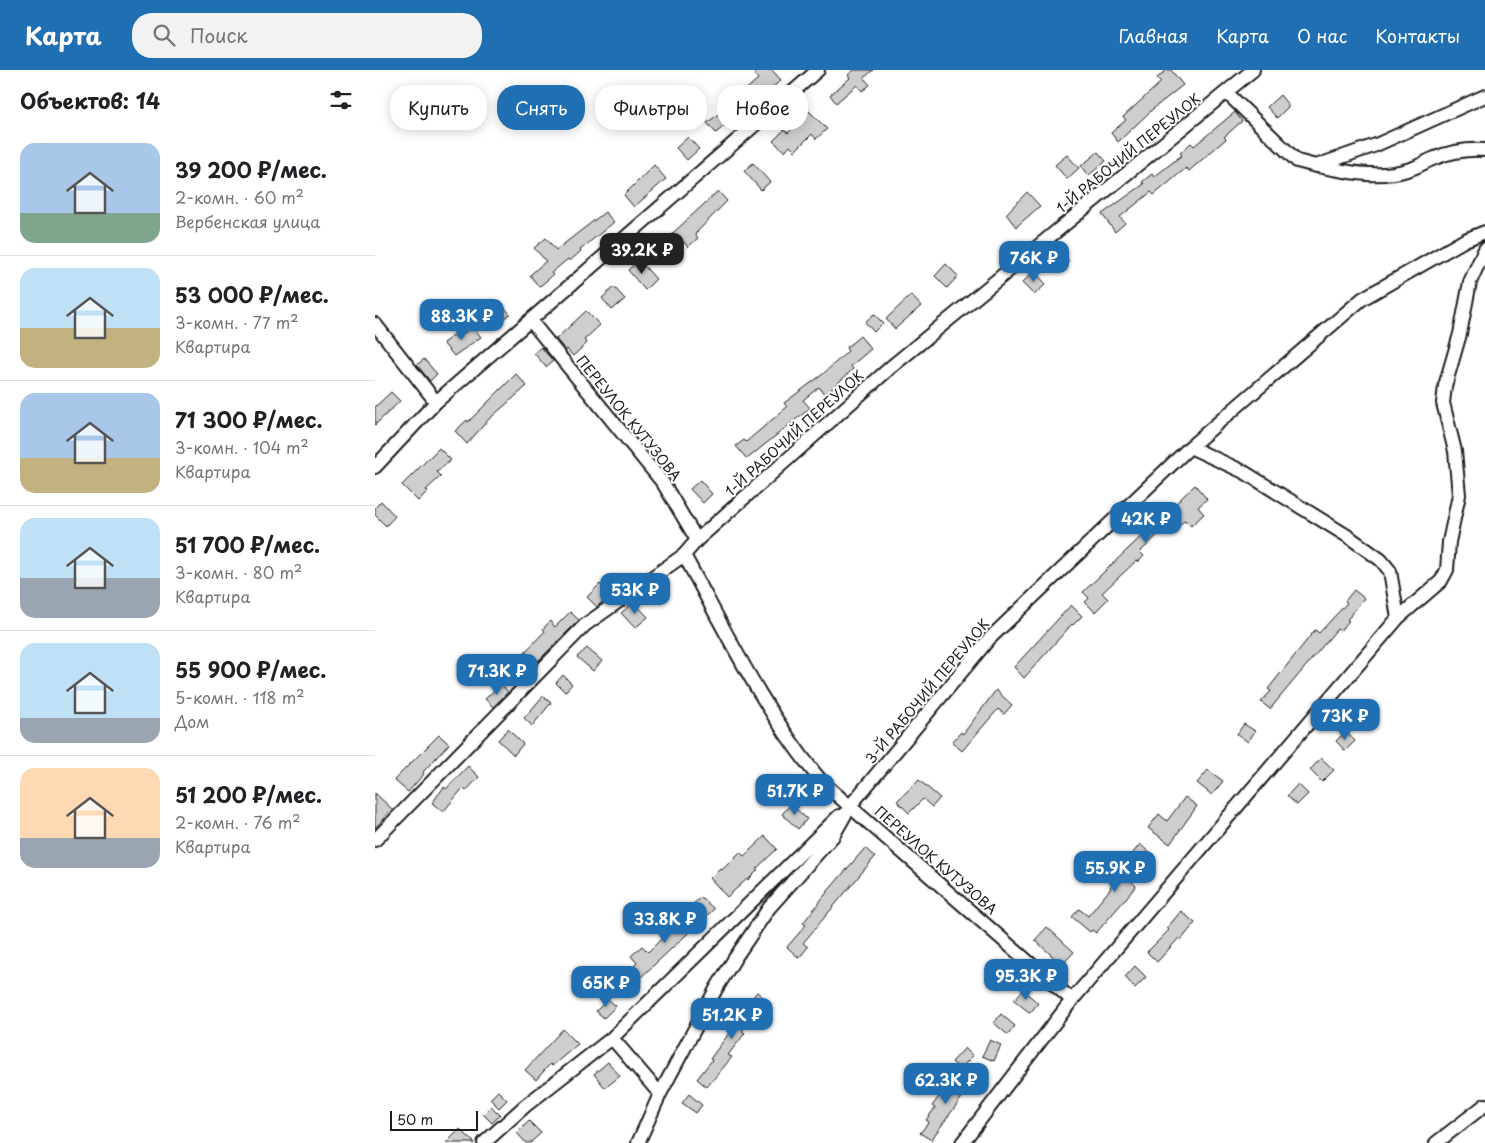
<!DOCTYPE html>
<html lang="ru">
<head>
<meta charset="utf-8">
<style>
	body { margin:0; font-family:"Playpen Sans",sans-serif; background:#f2f2f2; color:#202124; height:100vh; display:flex; flex-direction:column; font-size:19px; white-space:nowrap }
	* { box-sizing:border-box; margin:0 }
	p { font-size:16px; color:#757577 }
	.icon { flex:none; width:28px; height:28px; fill:none; stroke:currentColor; stroke-width:2; stroke-linecap:round; stroke-linejoin:round }
	.map { position:relative; flex:1; overflow:hidden }
	.details { display:flex; flex-direction:column; background:#fff; width:375px }
	.details>* { flex:none }
	.banner { position:absolute; left:15px; top:15px; width:475px; height:45px; display:flex; gap:10px }
	.scale { position:absolute; left:15px; bottom:12px; width:88px; box-sizing:border-box; padding-left:5px; border:2px solid #1c1c1c; border-top:0; font-size:14px; line-height:18px; white-space:nowrap; color:#1c1c1c; -webkit-text-stroke:4px #fff; paint-order:stroke }
	.price { position:absolute; translate:-50% -42px; padding:0 11px; border-radius:10px; background:#1f6fb2; color:#fff; font-size:16px; line-height:32px; filter:drop-shadow(0 1px 2px #0008) }
	.price::after { content:''; position:absolute; left:50%; top:30px; width:15px; height:11px; margin-left:-8px; background:inherit; clip-path:polygon(0 0,100% 0,50% 100%) }
	.price.selected { background:#222; color:#fff }
	ul { padding:0; list-style:none }
	li { display:flex; align-items:center; gap:15px; height:125px; padding:0 20px }
	li+li { border-top:1px solid #e0e0e0 }
	li span { display:grid; place-items:center; flex:none; width:140px; height:100px; border-radius:15px; color:#555 }
	li>.icon { margin-inline-start:auto }
	span .icon { width:60px; height:60px; fill:#fffc; stroke-width:1 }
	li b { font-size:21px }
	h2 { display:flex; justify-content:space-between; align-items:center; height:60px; padding:0 20px; font-size:21px }
	.tag { padding:0 18px; border-radius:20px; background:#fff; box-shadow:0 2px 12px #0003; font-size:18px; line-height:45px }
	.tag.selected { background:#1f6fb2; color:#fff }
	header { display:flex; align-items:center; gap:30px; box-sizing:border-box; height:70px; padding:0 25px; background:#1f6fb2; color:#fff }
	header strong { font-size:24px }
	nav { display:flex; gap:28px; margin-inline-start:auto; font-size:18px }
	.search { width:350px; height:45px; background:#f2f2f2; display:flex; align-items:center; gap:12px; box-sizing:border-box; padding:0 18px; border-radius:20px; color:#757577; font-size:19px }
	main { display:flex; flex:1; min-height:0 }
	.map>svg:first-child { display:block }
	.building { fill:#cecece; stroke:#1c1c1c }
	.lines { fill:none; stroke-linecap:round; stroke-linejoin:round }
	.minor-casing { stroke:#1c1c1c; stroke-width:16 }
	.minor { stroke:#fff; stroke-width:12 }
	.labels { text-anchor:middle; dominant-baseline:central; stroke-width:4; stroke-linejoin:round; paint-order:stroke }
	.street-label { font-size:14px; fill:#1c1c1c; stroke:#fff }
</style>
</head>
<body>
<header>
<strong>Карта</strong>
<div class="search"><svg class="icon" aria-label="search" viewBox="0 0 24 24"><circle cx="10" cy="10" r="6"/><path d="M15 15l6 6"/></svg>Поиск</div>
<nav><a>Главная</a><a>Карта</a><a>О нас</a><a>Контакты</a></nav>
</header>
<main>
<section class="details">
<h2>Объектов: 14<svg class="icon" aria-label="filters" viewBox="0 0 24 24"><path d="M4 7h16M4 17h16"/><circle cx="9" cy="7" r="2"/><circle cx="15" cy="17" r="2"/></svg></h2>
<ul>
<li><span style="background:linear-gradient(#a9c7e8 70%,#7fa58c 0)"><svg class="icon" aria-label="home" viewBox="0 0 24 24"><path d="M3 11l9-7 9 7M6 9v11h12V9"/></svg></span><div><b>39 200 ₽/мес.</b><p>2-комн. · 60 m²</p><p>Вербенская улица</p></div></li>
<li><span style="background:linear-gradient(#bfe0f5 60%,#c2b280 0)"><svg class="icon" aria-label="home" viewBox="0 0 24 24"><path d="M3 11l9-7 9 7M6 9v11h12V9"/></svg></span><div><b>53 000 ₽/мес.</b><p>3-комн. · 77 m²</p><p>Квартира</p></div></li>
<li><span style="background:linear-gradient(#a9c7e8 65%,#c2b280 0)"><svg class="icon" aria-label="home" viewBox="0 0 24 24"><path d="M3 11l9-7 9 7M6 9v11h12V9"/></svg></span><div><b>71 300 ₽/мес.</b><p>3-комн. · 104 m²</p><p>Квартира</p></div></li>
<li><span style="background:linear-gradient(#bfe0f5 60%,#9aa5b1 0)"><svg class="icon" aria-label="home" viewBox="0 0 24 24"><path d="M3 11l9-7 9 7M6 9v11h12V9"/></svg></span><div><b>51 700 ₽/мес.</b><p>3-комн. · 80 m²</p><p>Квартира</p></div></li>
<li><span style="background:linear-gradient(#bfe0f5 75%,#9aa5b1 0)"><svg class="icon" aria-label="home" viewBox="0 0 24 24"><path d="M3 11l9-7 9 7M6 9v11h12V9"/></svg></span><div><b>55 900 ₽/мес.</b><p>5-комн. · 118 m²</p><p>Дом</p></div></li>
<li><span style="background:linear-gradient(#ffd9b3 70%,#9aa5b1 0)"><svg class="icon" aria-label="home" viewBox="0 0 24 24"><path d="M3 11l9-7 9 7M6 9v11h12V9"/></svg></span><div><b>51 200 ₽/мес.</b><p>2-комн. · 76 m²</p><p>Квартира</p></div></li>
</ul>
</section>
<div class="map">
<svg width="1110" height="1073" viewBox="0 0 1110 1073">
	<rect width="100%" height="100%" fill="#fff"/>
	<filter id="ink" filterUnits="userSpaceOnUse"><feTurbulence type="fractalNoise" baseFrequency=".02" numOctaves="2"/><feDisplacementMap in="SourceGraphic" scale="10" xChannelSelector="R" yChannelSelector="G"/><feConvolveMatrix kernelMatrix="1 2 1 2 8 2 1 2 1" color-interpolation-filters="sRGB"/></filter>
	<g filter="url(#ink)">
		<path class="building" d="M 383,0 L 397,0 L 406,10 L 370,42 L 359,30 L 383,9 L 379,4 Z
			M 479,0 L 498,0 L 489,8 L 495,15 L 487,21 L 482,15 L 461,33 L 455,25 L 475,8 L 473,5 Z
			M 792,0 L 796,0 L 808,15 L 779,38 L 743,72 L 736,63 L 751,50 L 748,47 L 786,12 L 782,8 Z
			M 905,25 L 914,36 L 902,48 L 892,37 Z
			M 434,41 L 452,59 L 441,69 L 437,64 L 420,81 L 415,76 L 410,82 L 398,71 L 409,60 L 413,63 Z
			M 346,42 L 354,52 L 341,63 L 332,53 Z
			M 860,42 L 867,51 L 849,67 L 851,69 L 814,101 L 811,98 L 779,125 L 776,122 L 745,147 L 750,153 L 740,162 L 727,144 L 769,114 L 767,112 L 777,104 L 779,107 L 807,85 L 805,83 L 816,73 L 819,76 Z
			M 313,67 L 324,79 L 312,90 L 301,78 Z
			M 723,82 L 731,91 L 713,106 L 706,96 Z
			M 692,85 L 704,98 L 692,109 L 680,95 Z
			M 378,93 L 395,112 L 386,120 L 369,101 Z
			M 279,95 L 291,109 L 259,137 L 249,125 Z
			M 343,121 L 352,131 L 320,164 L 323,168 L 313,177 L 309,172 L 294,187 L 284,176 Z
			M 652,122 L 665,136 L 641,157 L 631,144 Z
			M 230,142 L 239,152 L 205,180 L 206,181 L 195,191 L 193,189 L 176,203 L 178,205 L 164,217 L 155,205 L 171,191 L 159,178 L 171,168 L 181,180 Z
			M 684,180 L 694,191 L 685,200 L 675,189 Z
			M 264,190 L 281,209 L 270,220 L 253,200 Z
			M 571,194 L 583,206 L 572,218 L 560,206 Z
			M 659,201 L 671,214 L 659,225 L 647,213 Z
			M 239,217 L 250,229 L 237,240 L 227,228 Z
			M 536,225 L 546,236 L 520,259 L 511,249 Z
			M 124,231 L 135,244 L 125,252 L 114,240 Z
			M 211,241 L 225,255 L 209,270 L 212,273 L 198,286 L 192,279 L 191,281 L 181,269 Z
			M 499,244 L 508,253 L 499,262 L 490,252 Z
			M 97,256 L 106,267 L 79,286 L 68,273 L 79,265 L 82,269 Z
			M 485,266 L 496,279 L 476,296 L 478,299 L 450,325 L 444,317 L 428,330 L 435,338 L 372,389 L 361,376 L 369,370 L 371,372 L 412,337 L 409,333 L 448,304 L 473,281 L 471,278 Z
			M 166,277 L 178,291 L 171,297 L 159,283 Z
			M 49,289 L 62,304 L 55,311 L 42,295 Z
			M 141,304 L 152,316 L 113,350 L 92,374 L 80,361 L 92,350 L 93,352 Z
			M 16,322 L 25,331 L 0,355 L 0,337 Z
			M 64,378 L 76,390 L 62,402 L 66,406 L 51,420 L 53,421 L 43,431 L 27,415 Z
			M 325,410 L 337,424 L 328,433 L 315,419 Z
			M 820,415 L 832,429 L 823,437 L 829,444 L 816,456 L 810,450 L 799,460 L 795,456 L 787,461 L 765,482 L 769,486 L 763,492 L 761,491 L 727,523 L 733,529 L 720,542 L 710,532 L 714,528 L 708,522 Z
			M 6,431 L 20,446 L 11,456 L 0,445 L 0,438 Z
			M 225,514 L 235,524 L 222,537 L 212,527 Z
			M 979,520 L 989,528 L 972,550 L 974,551 L 965,561 L 962,559 L 895,639 L 886,632 L 896,621 L 893,619 L 940,560 L 944,563 L 972,533 L 970,531 Z
			M 259,532 L 273,547 L 260,558 L 246,543 Z
			M 696,535 L 707,546 L 698,555 L 697,554 L 649,608 L 639,597 Z
			M 195,542 L 204,550 L 148,606 L 140,599 L 151,587 L 148,584 L 170,561 L 168,559 L 175,551 L 180,557 Z
			M 212,578 L 227,591 L 218,601 L 202,587 Z
			M 188,605 L 197,614 L 190,622 L 181,613 Z
			M 126,614 L 133,622 L 118,637 L 110,629 Z
			M 621,620 L 637,635 L 629,644 L 623,639 L 587,681 L 577,672 L 586,662 L 588,664 Z
			M 168,626 L 176,633 L 157,656 L 149,648 Z
			M 869,654 L 880,661 L 873,672 L 862,664 Z
			M 133,659 L 148,674 L 139,685 L 123,670 Z
			M 971,661 L 980,671 L 970,681 L 961,671 Z
			M 64,665 L 74,674 L 48,702 L 49,704 L 33,722 L 19,710 Z
			M 946,688 L 959,700 L 947,712 L 935,700 Z
			M 93,696 L 104,707 L 91,721 L 88,718 L 68,742 L 57,733 L 69,717 L 71,719 Z
			M 833,700 L 848,711 L 837,725 L 822,713 Z
			M 544,710 L 565,728 L 557,737 L 548,729 L 534,743 L 522,731 Z
			M 923,714 L 933,724 L 922,735 L 912,726 Z
			M 0,723 L 17,739 L 0,758 Z
			M 810,727 L 822,736 L 795,774 L 773,758 L 784,744 L 792,751 Z
			M 416,734 L 432,749 L 423,759 L 407,744 Z
			M 390,766 L 402,779 L 381,799 L 383,800 L 373,810 L 372,809 L 352,827 L 335,808 L 345,798 L 347,800 L 365,782 L 369,786 Z
			M 765,774 L 778,786 L 756,811 L 761,816 L 747,833 L 721,863 L 717,860 L 715,862 L 697,847 L 704,839 L 713,846 L 736,818 L 735,817 L 757,791 L 754,788 Z
			M 490,778 L 500,787 L 428,873 L 433,877 L 424,888 L 412,877 L 431,855 L 428,853 L 453,821 Z
			M 326,827 L 339,839 L 265,908 L 267,910 L 257,921 L 245,910 L 262,893 L 256,886 L 267,876 L 273,882 L 318,838 L 316,836 Z
			M 806,841 L 820,853 L 806,870 L 804,868 L 782,892 L 772,882 L 794,860 L 792,858 Z
			M 672,857 L 699,882 L 687,895 L 660,870 Z
			M 760,896 L 771,907 L 760,918 L 750,907 Z
			M 648,920 L 663,933 L 655,943 L 639,930 Z
			M 382,922 L 393,931 L 367,961 L 370,963 L 353,985 L 357,987 L 332,1017 L 322,1009 L 337,990 L 335,989 L 369,943 L 366,941 Z
			M 233,929 L 241,936 L 229,948 L 221,941 Z
			M 626,944 L 640,956 L 633,965 L 619,953 Z
			M 188,959 L 203,974 L 177,996 L 175,994 L 161,1010 L 150,1000 Z
			M 615,970 L 626,975 L 619,991 L 607,986 Z
			M 590,978 L 598,986 L 585,999 L 577,992 Z
			M 233,992 L 245,1006 L 230,1018 L 219,1004 Z
			M 582,1003 L 596,1015 L 556,1070 L 545,1063 L 554,1052 L 551,1050 L 560,1038 L 557,1036 Z
			M 123,1021 L 132,1030 L 124,1038 L 115,1029 Z
			M 314,1024 L 327,1035 L 321,1043 L 307,1033 Z
			M 116,1036 L 125,1045 L 117,1053 L 108,1044 Z
			M 154,1051 L 166,1063 L 155,1073 L 151,1073 L 142,1063 Z
			M 85,1059 L 100,1073 L 71,1073 Z"/>
		<g class="lines">
			<g class="minor-casing">
				<path id="minor" d="M 851,22 L 922,91 L 941,96 L 1001,75 L 1110,26
					M 943,96 C 972,102 1003,109 1032,100 C 1042,98 1051,91 1060,88 C 1077,81 1093,79 1110,80
					M 155,250 L 288,413 L 322,470
					M 0,254 L 61,332
					M 815,377 L 869,402 L 974,467 L 1006,490 L 1015,501 L 1023,548
					M 0,397 L 61,332 L 443,0
					M 309,485 C 351,562 390,644 447,712 L 697,930
					M 0,770 L 210,555 L 309,485 L 322,470 L 516,297 L 878,0
					M 237,968 L 285,1024
					M 109,1073 L 150,1036 L 237,968 L 464,746
					M 263,1073 L 285,1024 L 341,919 L 360,888 L 394,838 L 458,766 L 475,736 L 614,569 L 815,377 L 987,229 L 1090,170 L 1110,162
					M 587,1073 L 697,930 L 1023,548 L 1066,511 L 1072,500 L 1074,472 L 1084,425 L 1080,381 L 1068,333 L 1070,316 L 1085,264 L 1095,212 L 1110,179
					M 1061,1073 L 1110,1035"/>
			</g>
			<use href="#minor" class="minor"/>
		</g>
	</g>
	<g class="labels">
		<g class="street-label">
			<text transform="translate(753 83) rotate(-39)">1-Й РАБОЧИЙ ПЕРЕУЛОК</text>
			<text transform="translate(254 348) rotate(51)">ПЕРЕУЛОК КУТУЗОВА</text>
			<text transform="translate(419 363) rotate(-42)">1-Й РАБОЧИЙ ПЕРЕУЛОК</text>
			<text transform="translate(552 621) rotate(-50)">3-Й РАБОЧИЙ ПЕРЕУЛОК</text>
			<text transform="translate(561 790) rotate(41)">ПЕРЕУЛОК КУТУЗОВА</text>
		</g>
	</g>
</svg>
<div class="scale">50 m</div>
<b class="price selected" style="left:267px;top:205px">39.2K ₽</b>
<b class="price" style="left:659px;top:213px">76K ₽</b>
<b class="price" style="left:87px;top:271px">88.3K ₽</b>
<b class="price" style="left:771px;top:474px">42K ₽</b>
<b class="price" style="left:260px;top:545px">53K ₽</b>
<b class="price" style="left:122px;top:626px">71.3K ₽</b>
<b class="price" style="left:970px;top:671px">73K ₽</b>
<b class="price" style="left:420px;top:746px">51.7K ₽</b>
<b class="price" style="left:740px;top:823px">55.9K ₽</b>
<b class="price" style="left:290px;top:874px">33.8K ₽</b>
<b class="price" style="left:651px;top:931px">95.3K ₽</b>
<b class="price" style="left:231px;top:938px">65K ₽</b>
<b class="price" style="left:357px;top:970px">51.2K ₽</b>
<b class="price" style="left:571px;top:1035px">62.3K ₽</b>
<div class="banner">
<a class="tag">Купить</a>
<a class="tag selected">Снять</a>
<a class="tag">Фильтры</a>
<a class="tag">Новое</a>
</div>
</div>
</main>
</body>
</html>
